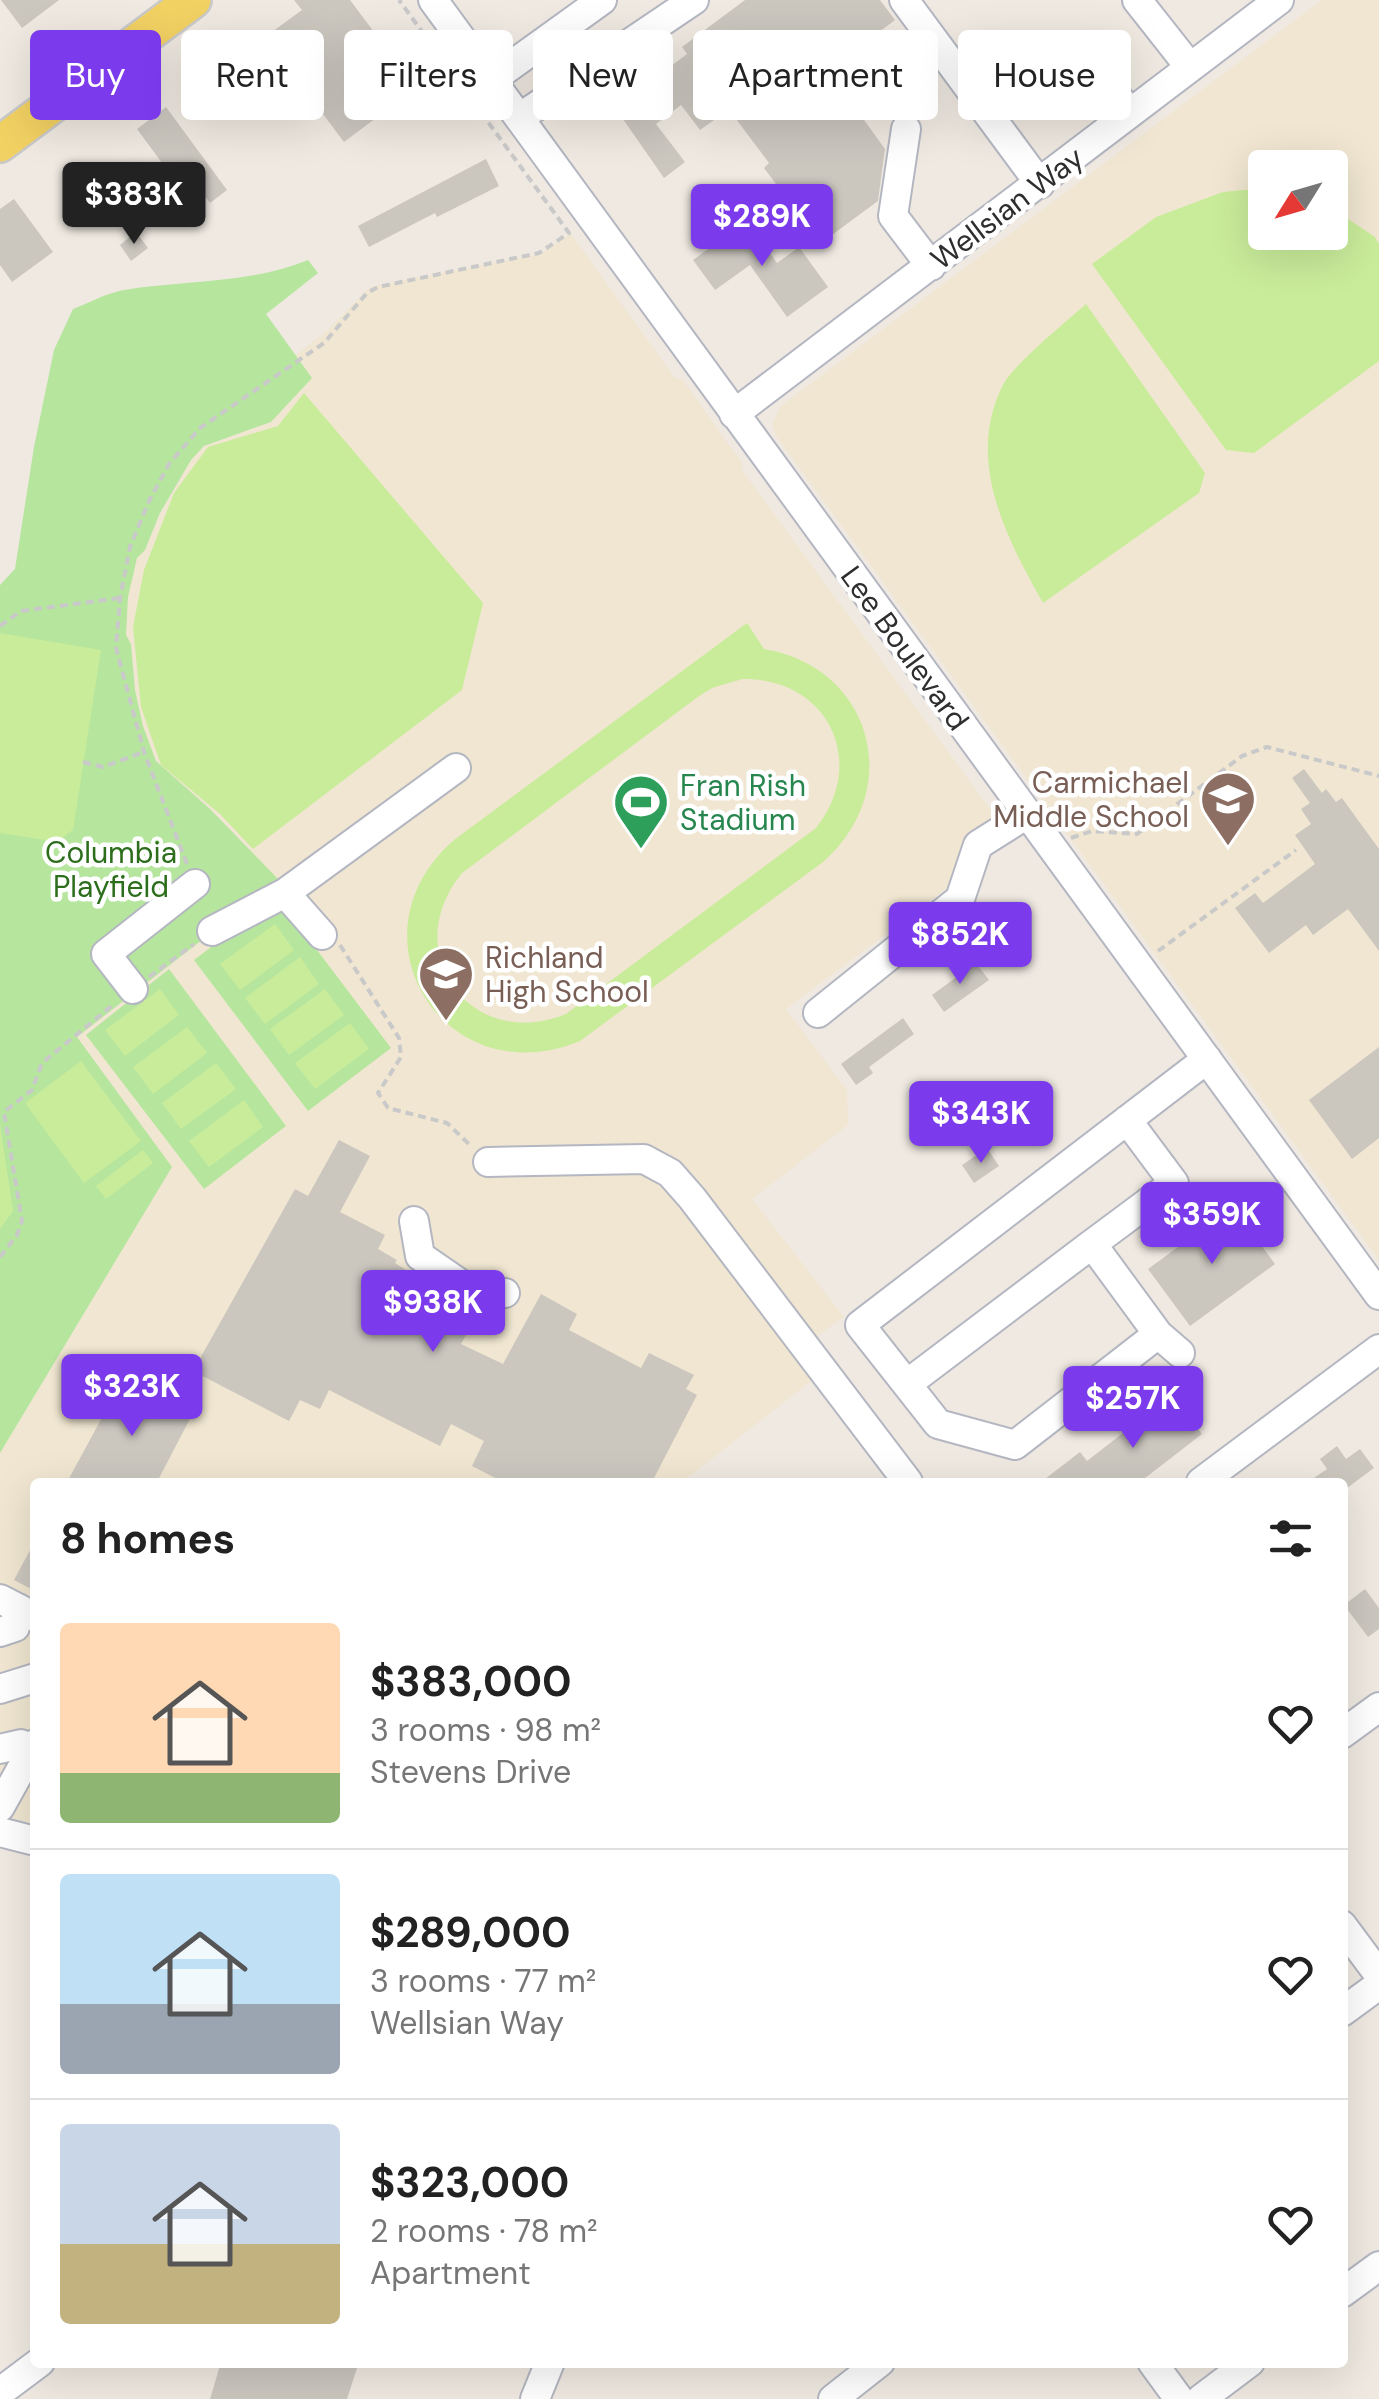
<!DOCTYPE html>
<html lang="en">
<head>
<meta charset="utf-8">
<style>
	body { margin:0; font-family:"DM Sans",sans-serif; background:#f6f6f6; color:#222; height:100vh; display:flex; flex-direction:column; font-size:38px; white-space:nowrap }
	* { box-sizing:border-box; margin:0 }
	p { font-size:32px; color:#767676 }
	.icon { flex:none; width:55px; height:55px; fill:none; stroke:currentColor; stroke-width:2; stroke-linecap:round; stroke-linejoin:round }
	.map { position:relative; flex:1; overflow:hidden }
	.details { position:absolute; left:30px; top:1478px; width:1318px; height:890px; display:flex; flex-direction:column; background:#fff; border-radius:10px; box-shadow:0 10px 40px #0002 }
	.details>* { flex:none }
	.guide { position:absolute; left:30px; top:30px; width:1320px; height:90px; display:flex; gap:20px }
	.needle { width:65px; rotate:233deg }
	.buttons { position:absolute; left:1248px; top:150px; display:grid; gap:20px }
	.buttons a { display:grid; place-items:center; width:100px; height:100px; border-radius:10px; background:#fff; box-shadow:0 10px 40px #0002; font-size:50px }
	.price { position:absolute; translate:-50% -85px; padding:0 22px; border-radius:10px; background:#7c3aed; color:#fff; font-size:32px; line-height:65px; filter:drop-shadow(0 2px 5px #0008) }
	.price::after { content:''; position:absolute; left:50%; top:60px; width:30px; height:22px; margin-left:-15px; background:inherit; clip-path:polygon(0 0,100% 0,50% 100%) }
	.price.on { background:#222; color:#fff }
	ul { padding:0; list-style:none }
	li { display:flex; align-items:center; gap:30px; height:250px; padding:0 30px }
	li+li { border-top:2px solid #e0e0e0 }
	li span { display:grid; place-items:center; flex:none; width:280px; height:200px; border-radius:10px; color:#555 }
	li>.icon { margin-inline-start:auto }
	span .icon { width:120px; height:120px; fill:#fffc; stroke-width:1 }
	li b { font-size:42px }
	h2 { display:flex; justify-content:space-between; align-items:center; height:120px; padding:0 30px; font-size:42px }
	.tag { padding:0 35px; border-radius:10px; background:#fff; box-shadow:0 10px 40px #0002; font-size:35px; line-height:90px }
	.tag.on { background:#7c3aed; color:#fff }
	.map>svg:first-child { display:block }
	.education { fill:#f0e6d1; fill-rule:evenodd }
	.green { fill:#b6e59e }
	.pitch { fill:#c9ec9a; fill-rule:evenodd }
	.building { fill:#cbc7bf }
	.lines { fill:none; stroke-linecap:round; stroke-linejoin:round }
	.minor-casing { stroke:#b4b7c1; stroke-width:32 }
	.major-casing { stroke:#c9c9c9; stroke-width:40 }
	.path { stroke:#c9c9c9; stroke-width:4; stroke-dasharray:8 5; stroke-linecap:butt }
	.minor { stroke:#fff; stroke-width:28 }
	.major { stroke:#f2d163; stroke-width:35 }
	.labels { text-anchor:middle; dominant-baseline:central; stroke-width:9; stroke-linejoin:round; paint-order:stroke }
	.street-label { font-size:30px; fill:#2e2e2e; stroke:#fff }
	.education-label { font-size:30px; fill:#785e54; stroke:#fff; text-anchor:end }
	.leisure-label { font-size:30px; fill:#27864d; stroke:#fff; text-anchor:start }
	.park-label { font-size:30px; fill:#2c6e1b; stroke:#fff }
</style>
</head>
<body>
<div class="map">
<svg width="1379" height="2399" viewBox="0 0 1379 2399">
	<rect width="100%" height="100%" fill="#efe9e1"/>
	<path class="education" d="M 1322,0 L 1379,0 L 1379,1260 L 776,436 L 772,424 L 781,406 ZM 1265,168 L 1330,168 L 1330,232 L 1265,232 Z
		M 571,234 L 675,378 L 682,379 L 742,463 L 742,470 L 1012,839 L 786,1009 L 847,1090 L 848,1125 L 752,1199 L 844,1317 L 814,1338 L 833,1364 L 682,1482 L 35,1482 L 35,1824 L 0,1816 L 0,1453 L 172,1167 L 77,1037 L 279,880 L 210,809 L 156,761 L 143,726 L 135,690 L 131,644 L 126,635 L 128,597 L 137,558 L 145,550 L 160,514 L 191,460 L 204,446 L 271,422 L 312,378 L 296,355 L 329,329 L 370,287 L 540,254 Z"/>
	<path class="green" d="M 308,260 L 318,273 L 266,314 L 312,378 L 271,422 L 204,446 L 191,460 L 160,513 L 145,550 L 137,558 L 128,597 L 126,635 L 131,644 L 135,690 L 143,726 L 156,761 L 210,809 L 279,880 L 77,1037 L 172,1167 L 0,1453 L 0,585 L 15,569 L 34,447 L 54,350 L 73,309 C 89,303 106,293 124,290 C 184,280 250,284 308,260 Z
		M 277,897 L 391,1048 L 308,1111 L 194,960 Z
		M 169,969 L 286,1126 L 204,1189 L 86,1035 Z"/>
	<path class="pitch" d="M 1265,188 L 1265,232 L 1330,232 L 1330,207 L 1375,237 L 1379,244 L 1379,361 L 1254,453 L 1226,450 L 1092,264 L 1156,217 L 1223,192 Z
		M 1086,304 L 1205,473 L 1199,493 L 1043,603 C 1006,538 965,459 1003,385 C 1013,365 1067,321 1086,304 Z
		M 304,393 L 483,603 L 462,690 L 253,849 L 220,814 L 161,765 L 141,707 L 133,627 L 144,570 L 174,493 L 208,447 L 278,426 Z
		M 747,623 L 764,649 C 874,668 905,790 823,862 L 580,1041 C 445,1097 344,936 454,840 ZM 742,679 C 827,677 869,761 816,828 L 566,1014 C 471,1053 397,952 462,873 L 699,696 L 712,688 Z
		M 0,633 L 101,650 L 73,830 L 57,842 L 0,833 Z
		M 275,924 L 294,950 L 240,990 L 220,964 Z
		M 300,957 L 319,984 L 265,1024 L 245,998 Z
		M 160,989 L 179,1015 L 125,1056 L 105,1030 Z
		M 325,989 L 344,1015 L 289,1055 L 270,1029 Z
		M 350,1023 L 369,1049 L 315,1089 L 295,1063 Z
		M 187,1027 L 207,1053 L 153,1094 L 133,1067 Z
		M 81,1061 L 141,1141 L 84,1183 L 25,1103 Z
		M 216,1063 L 236,1089 L 181,1129 L 162,1103 Z
		M 244,1100 L 263,1127 L 209,1167 L 189,1141 Z
		M 0,1124 L 13,1211 L 0,1229 Z
		M 143,1150 L 153,1163 L 106,1199 L 96,1186 Z"/>
	<path class="building" d="M 1,0 L 59,0 L 22,28 Z
		M 294,0 L 350,0 L 416,88 L 344,142 L 265,37 L 302,10 Z
		M 745,0 L 880,0 L 895,20 L 851,53 L 862,68 L 857,72 L 877,100 L 859,113 L 885,149 L 878,201 L 825,240 L 794,199 L 790,201 L 776,184 L 764,168 L 769,163 L 733,115 L 728,119 L 724,113 L 700,130 L 681,105 L 656,124 L 685,162 L 664,178 L 609,99 L 627,85 L 645,108 L 670,89 L 659,75 L 687,54 L 682,47 Z
		M 166,107 L 227,190 L 210,203 L 202,192 L 190,201 L 137,129 Z
		M 486,159 L 499,186 L 437,217 L 435,213 L 369,247 L 358,226 Z
		M 14,199 L 53,252 L 12,282 L 0,265 L 0,209 Z
		M 747,221 L 777,263 L 799,247 L 828,287 L 787,317 L 750,265 L 715,290 L 693,260 Z
		M 136,232 L 148,248 L 131,261 L 120,245 Z
		M 1304,769 L 1322,793 L 1326,789 L 1336,802 L 1342,798 L 1379,849 L 1379,951 L 1348,909 L 1313,935 L 1306,925 L 1269,953 L 1235,908 L 1255,893 L 1263,903 L 1315,864 L 1295,835 L 1311,824 L 1301,809 L 1310,803 L 1292,778 Z
		M 976,963 L 989,980 L 944,1012 L 932,995 Z
		M 903,1018 L 914,1034 L 869,1067 L 873,1073 L 856,1085 L 841,1064 Z
		M 1379,1047 L 1379,1138 L 1352,1159 L 1309,1100 Z
		M 339,1140 L 370,1156 L 340,1212 L 385,1235 L 378,1249 L 397,1260 L 395,1263 L 456,1302 L 481,1307 L 461,1344 L 503,1364 L 541,1294 L 577,1314 L 569,1330 L 641,1368 L 649,1353 L 694,1375 L 686,1389 L 697,1395 L 652,1482 L 503,1482 L 472,1466 L 484,1441 L 451,1424 L 440,1446 L 329,1390 L 320,1409 L 300,1400 L 289,1421 L 193,1371 L 295,1189 L 308,1196 Z
		M 987,1148 L 999,1166 L 974,1183 L 962,1165 Z
		M 1233,1207 L 1275,1264 L 1190,1326 L 1148,1269 Z
		M 123,1379 L 192,1415 L 157,1482 L 67,1482 Z
		M 1178,1404 L 1202,1434 L 1140,1482 L 1041,1482 L 1080,1452 L 1087,1461 L 1150,1412 L 1157,1421 Z
		M 1337,1446 L 1346,1459 L 1360,1449 L 1374,1468 L 1343,1491 L 1342,1482 L 1308,1482 L 1327,1469 L 1320,1459 Z
		M 35,1541 L 35,1591 L 14,1580 Z
		M 1365,1589 L 1379,1608 L 1379,1629 L 1368,1637 L 1344,1605 Z
		M 221,2362 L 359,2362 L 347,2399 L 210,2399 Z"/>
	<g class="lines">
		<g class="minor-casing">
			<path id="minor" d="M 433,0 L 1379,1295
				M 904,0 L 1040,184
				M 1137,0 L 1189,66
				M 1093,66 L 1130,113
				M 491,80 L 602,0
				M 519,118 L 694,0
				M 906,129 L 893,216 L 931,266
				M 734,414 L 1279,0
				M 285,893 L 322,935
				M 212,931 L 285,893 L 456,768
				M 133,989 L 106,954 L 195,884
				M 818,1013 L 960,899 L 978,845 L 1027,814
				M 488,1162 L 644,1159 L 670,1173 L 692,1198 L 908,1482
				M 414,1221 L 420,1256 L 465,1287 L 505,1293
				M 1092,1244 L 1174,1183 L 1127,1120
				M 1158,1334 L 1180,1353
				M 907,1384 L 1092,1244 L 1158,1334 L 1015,1445 L 938,1424 L 860,1325 L 1207,1059
				M 1201,1482 L 1379,1349
				M 0,1599 L 35,1617
				M 0,1632 L 15,1627 L 18,1608
				M 0,1689 L 35,1678
				M 1342,1734 L 1379,1707
				M 0,1749 L 21,1744 L 31,1751
				M 0,1807 L 35,1744
				M 0,1832 L 35,1841
				M 1342,1925 L 1379,1975
				M 1342,2012 L 1379,1985
				M 1342,2293 L 1379,2266
				M 1152,2362 L 1179,2399
				M 0,2392 L 40,2362
				M 535,2399 L 550,2362
				M 833,2399 L 880,2362
				M 1201,2399 L 1250,2362"/>
		</g>
		<g class="major-casing">
			<path id="major" d="M 0,144 L 193,0"/>
		</g>
		<path class="path" d="M 0,626 L 21,611 L 120,598
			M 83,762 L 103,767 L 144,752
			M 1071,838 L 1092,831 L 1137,834 L 1242,756 L 1267,747 L 1379,776
			M 187,864 L 144,752 L 116,648 L 120,598 L 130,547 L 149,501 L 169,464 L 200,428 L 324,343 L 367,293 L 378,287 L 539,253 L 569,233 L 399,0
			M 340,945 L 399,1038 L 401,1057 L 378,1093 L 388,1108 L 447,1123 L 471,1146
			M 1158,951 L 1296,850
			M 149,977 L 194,944
			M 0,1257 L 17,1235 L 22,1221 L 4,1112 L 32,1090 L 42,1063 L 114,1004"/>
		<use href="#minor" class="minor"/>
		<use href="#major" class="major"/>
	</g>
	<defs>
		<g id="school-pin" transform="scale(2.875)"><path d="M0 17L-7.5 6A9.5 9.5 0 1 1 7.5 6Z" fill="#8d6e63" stroke="#fff"/><path d="M0-5L7-2L0 1L-7-2ZM-4 1L0 2.5L4 1V4Q0 6-4 4Z" fill="#fff"/></g>
		<g id="stadium-pin" transform="scale(2.875)"><path d="M0 17L-7.5 6A9.5 9.5 0 1 1 7.5 6Z" fill="#2e9e5b" stroke="#fff"/><path d="M0-5a6.5 5 0 1 0 0 10a6.5 5 0 1 0 0-10ZM-3.5-1.8h7v3.6h-7Z" fill="#fff"/></g>
	</defs>
	<g fill-rule="evenodd">
		<use href="#school-pin" x="1228" y="799"/>
		<use href="#stadium-pin" x="641" y="802"/>
		<use href="#school-pin" x="446" y="974"/>
	</g>
	<g class="labels">
		<g class="street-label">
			<text transform="translate(1007 208) rotate(-37)">Wellsian Way</text>
			<text transform="translate(905 648) rotate(54)">Lee Boulevard</text>
		</g>
		<g class="education-label">
			<text x="1189" y="782">Carmichael<tspan x="1189" dy="34">Middle School</tspan></text>
			<text x="485" y="957" text-anchor="start">Richland<tspan x="485" dy="34">High School</tspan></text>
		</g>
		<g class="leisure-label">
			<text x="680" y="785">Fran Rish<tspan x="680" dy="34">Stadium</tspan></text>
		</g>
		<g class="park-label">
			<text x="111" y="852">Columbia<tspan x="111" dy="34">Playfield</tspan></text>
		</g>
	</g>
</svg>
<div class="buttons">
<a><svg class="needle" viewBox="-14 -14 28 28"><path d="M0-13l5 13h-10z" fill="#e53935"/><path d="M0 13l5-13h-10z" fill="#767676"/></svg></a>
</div>
<b class="price on" style="left:134px;top:247px">$383K</b>
<b class="price" style="left:762px;top:269px">$289K</b>
<b class="price" style="left:960px;top:987px">$852K</b>
<b class="price" style="left:981px;top:1166px">$343K</b>
<b class="price" style="left:1212px;top:1267px">$359K</b>
<b class="price" style="left:433px;top:1355px">$938K</b>
<b class="price" style="left:132px;top:1439px">$323K</b>
<b class="price" style="left:1133px;top:1451px">$257K</b>
<div class="guide">
<a class="tag on">Buy</a>
<a class="tag">Rent</a>
<a class="tag">Filters</a>
<a class="tag">New</a>
<a class="tag">Apartment</a>
<a class="tag">House</a>
</div>
<section class="details">
<h2>8 homes<svg class="icon" aria-label="filters" viewBox="0 0 24 24"><path d="M4 7h16M4 17h16"/><circle cx="9" cy="7" r="2"/><circle cx="15" cy="17" r="2"/></svg></h2>
<ul>
<li><span style="background:linear-gradient(#ffd9b3 75%,#8fb573 0)"><svg class="icon" aria-label="home" viewBox="0 0 24 24"><path d="M3 11l9-7 9 7M6 9v11h12V9"/></svg></span><div><b>$383,000</b><p>3 rooms · 98 m²</p><p>Stevens Drive</p></div><svg class="icon" aria-label="heart" viewBox="0 0 24 24"><path d="M12 20l-8-8c-3-5 5-10 8-4 3-6 11-1 8 4z"/></svg></li>
<li><span style="background:linear-gradient(#bfe0f5 65%,#9aa5b1 0)"><svg class="icon" aria-label="home" viewBox="0 0 24 24"><path d="M3 11l9-7 9 7M6 9v11h12V9"/></svg></span><div><b>$289,000</b><p>3 rooms · 77 m²</p><p>Wellsian Way</p></div><svg class="icon" aria-label="heart" viewBox="0 0 24 24"><path d="M12 20l-8-8c-3-5 5-10 8-4 3-6 11-1 8 4z"/></svg></li>
<li><span style="background:linear-gradient(#c9d6e8 60%,#c2b280 0)"><svg class="icon" aria-label="home" viewBox="0 0 24 24"><path d="M3 11l9-7 9 7M6 9v11h12V9"/></svg></span><div><b>$323,000</b><p>2 rooms · 78 m²</p><p>Apartment</p></div><svg class="icon" aria-label="heart" viewBox="0 0 24 24"><path d="M12 20l-8-8c-3-5 5-10 8-4 3-6 11-1 8 4z"/></svg></li>
</ul>
</section>
</div>
</body>
</html>
